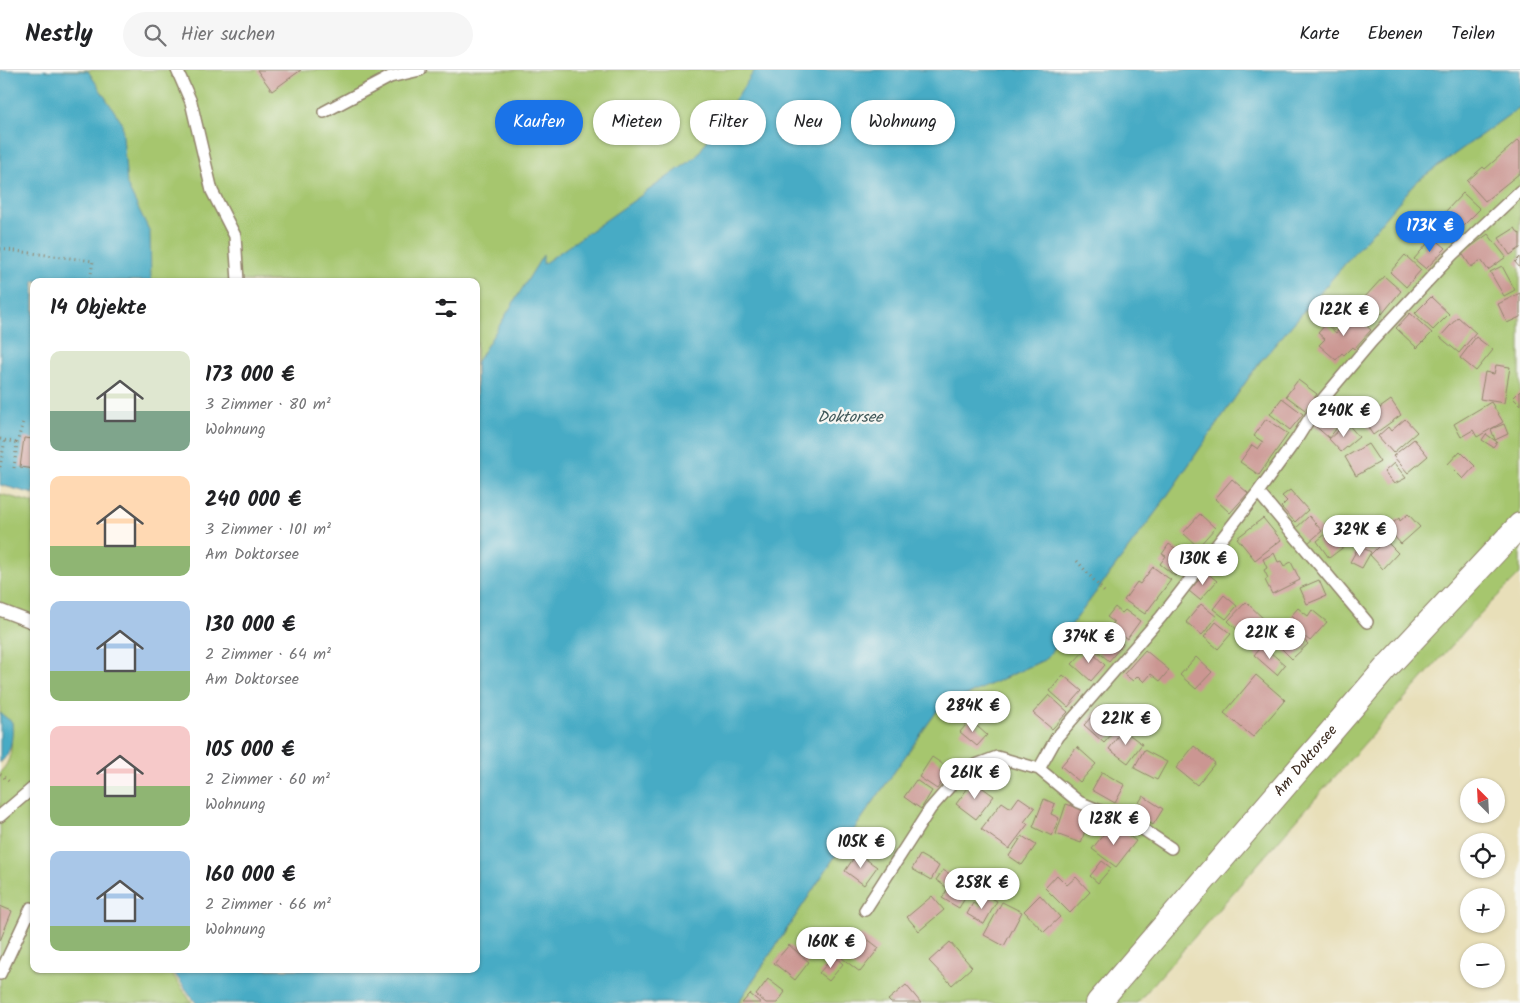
<!DOCTYPE html>
<html lang="de">
<head>
<meta charset="utf-8">
<style>
	body { margin:0; font-family:Kalam,sans-serif; background:#f6f6f6; color:#202124; height:100vh; display:flex; flex-direction:column; font-size:19px; white-space:nowrap }
	* { box-sizing:border-box; margin:0 }
	p { font-size:16px; color:#757577 }
	.icon { flex:none; width:28px; height:28px; fill:none; stroke:currentColor; stroke-width:2; stroke-linecap:round; stroke-linejoin:round }
	.map { position:relative; flex:1; overflow:hidden }
	.panel { position:absolute; left:30px; top:208px; width:450px; height:695px; display:flex; flex-direction:column; background:#fff; border-radius:10px; box-shadow:0 1px 4px #0004 }
	.panel>* { flex:none }
	.hud { position:absolute; left:495px; top:30px; width:475px; height:45px; display:flex; gap:10px }
	.needle { width:32px; rotate:336deg }
	.controls { position:absolute; left:1460px; top:708px; display:grid; gap:10px }
	.controls a { display:grid; place-items:center; width:45px; height:45px; border-radius:50%; background:#fff; box-shadow:0 1px 4px #0004; font-size:25px }
	.price { position:absolute; translate:-50% -42px; padding:0 11px; border-radius:18px; background:#fff; color:#222; font-size:16px; line-height:32px; filter:drop-shadow(0 1px 2px #0008) }
	.price::after { content:''; position:absolute; left:50%; top:30px; width:15px; height:11px; margin-left:-8px; background:inherit; clip-path:polygon(0 0,100% 0,50% 100%) }
	.price.on { background:#1a73e8; color:#fff }
	ul { padding:0; list-style:none }
	li { display:flex; align-items:center; gap:15px; height:125px; padding:0 20px }
	li span { display:grid; place-items:center; flex:none; width:140px; height:100px; border-radius:10px; color:#555 }
	li>.icon { margin-inline-start:auto }
	span .icon { width:60px; height:60px; fill:#fffc; stroke-width:1 }
	li b { font-size:21px }
	h2 { display:flex; justify-content:space-between; align-items:center; height:60px; padding:0 20px; font-size:21px }
	.tag { padding:0 18px; border-radius:22px; background:#fff; box-shadow:0 1px 4px #0004; font-size:18px; line-height:45px }
	.tag.on { background:#1a73e8; color:#fff }
	header { display:flex; align-items:center; gap:30px; box-sizing:border-box; height:70px; padding:0 25px; background:#fff; border-bottom:1px solid #e0e0e0 }
	header strong { font-size:24px }
	nav { display:flex; gap:28px; margin-inline-start:auto; font-size:18px }
	.search { width:350px; height:45px; background:#f6f6f6; display:flex; align-items:center; gap:12px; box-sizing:border-box; padding:0 18px; border-radius:28px; color:#757577; font-size:19px }
	.map>svg:first-child { display:block }
	.green { fill:#a6c66e; stroke:#707846 }
	.water { fill:#46abc5; stroke:#406a72 }
	.building { fill:#cb9692 }
	.lines { fill:none; stroke-linecap:round; stroke-linejoin:round }
	.lane-casing { stroke:#92846c; stroke-width:14 }
	.street-casing { stroke:#92846c; stroke-width:26 }
	.path { stroke:#92846c; stroke-width:3; stroke-dasharray:1 4; stroke-linecap:butt }
	.lane { stroke:#fff; stroke-width:11 }
	.street { stroke:#fff; stroke-width:24 }
	.labels { text-anchor:middle; dominant-baseline:central; stroke-width:5; stroke-linejoin:round; paint-order:stroke }
	.street-label { font-size:15px; fill:#3b2a1e; stroke:#f6f6f2 }
	.water-label { font-size:16px; font-style:italic; fill:#3f5758; stroke:#f6f6f2 }
</style>
</head>
<body>
<header>
<strong>Nestly</strong>
<div class="search"><svg class="icon" aria-label="search" viewBox="0 0 24 24"><circle cx="10" cy="10" r="6"/><path d="M15 15l6 6"/></svg>Hier suchen</div>
<nav><a>Karte</a><a>Ebenen</a><a>Teilen</a></nav>
</header>
<div class="map">
<svg width="1520" height="933" viewBox="0 0 1520 933">
	<rect width="100%" height="100%" fill="#f6f6f2"/>
	<filter id="ink" filterUnits="userSpaceOnUse"><feTurbulence type="fractalNoise" baseFrequency=".02" numOctaves="2"/><feDisplacementMap in="SourceGraphic" scale="10" xChannelSelector="R" yChannelSelector="G"/><feConvolveMatrix kernelMatrix="1 2 1 2 8 2 1 2 1" color-interpolation-filters="sRGB"/></filter>
	<filter id="wash" filterUnits="userSpaceOnUse"><feTurbulence type="fractalNoise" baseFrequency=".0096" numOctaves="4" result="noise"/><feDisplacementMap in="SourceGraphic" scale="20" xChannelSelector="R" yChannelSelector="G"/><feGaussianBlur stdDeviation="1.12" result="paint"/><feColorMatrix in="noise" values="0 0 0 0 0 0 0 0 0 0 0 0 0 0 0 0 0 1.4 0 .05"/><feComposite in="paint" operator="in"/></filter>
	<g filter="url(#wash)">
		<rect width="100%" height="100%" fill="#e8dfb9"/>
		<path class="green" d="M 64,0 L 760,0 L 699,92 L 476,302 L 476,211 L 151,211 Z
			M 1520,37 L 1520,504 L 1479,545 L 1306,739 L 1137,933 L 738,933 L 832,791 L 939,638 L 1046,589 L 1158,439 L 1259,293 L 1416,112 Z
			M 0,424 L 34,433 L 34,899 L 169,899 L 192,933 L 0,933 L 0,702 C 12,692 12,675 11,660 L 0,652 Z"/>
		<path class="water" d="M 0,0 L 88,1 L 122,53 L 127,115 L 150,162 L 151,211 L 34,211 L 34,424 L 0,415 Z
			M 755,0 L 1520,0 L 1520,37 L 1416,112 L 1259,293 L 1158,439 L 1046,589 L 939,638 L 832,791 L 738,933 L 196,933 L 171,899 L 476,899 L 476,293 L 543,185 L 543,194 L 696,87 Z
			M 0,643 L 12,652 C 13,666 12,683 0,693 Z"/>
		<g id="blocks">
			<path class="building" d="M 257,0 L 301,0 L 272,21 Z
				M 1518,70 L 1520,72 L 1520,103 L 1485,131 L 1467,111 L 1483,97 L 1485,99 Z
				M 1463,123 L 1480,139 L 1461,158 L 1445,142 Z
				M 1515,158 L 1519,164 L 1520,163 L 1520,178 L 1510,185 L 1499,168 Z
				M 1488,164 L 1506,187 L 1488,200 L 1481,190 L 1471,197 L 1462,183 Z
				M 1433,167 L 1446,178 L 1426,199 L 1414,189 Z
				M 1405,185 L 1421,200 L 1406,217 L 1390,202 Z
				M 1520,187 L 1520,198 L 1515,192 Z
				M 1502,196 L 1515,220 L 1504,226 L 1490,202 Z
				M 1384,206 L 1401,221 L 1382,244 L 1364,228 Z
				M 1520,223 L 1520,247 L 1507,253 L 1498,234 Z
				M 1431,227 L 1449,244 L 1433,260 L 1415,243 Z
				M 1410,243 L 1432,263 L 1417,278 L 1396,258 Z
				M 1353,244 L 1371,260 L 1354,279 L 1352,277 L 1344,285 L 1342,283 L 1336,290 L 1319,275 L 1325,269 L 1318,263 L 1326,254 L 1336,263 Z
				M 1458,247 L 1476,263 L 1459,283 L 1440,267 Z
				M 1476,267 L 1493,280 L 1476,301 L 1460,288 Z
				M 1496,295 L 1510,297 L 1504,333 L 1480,329 L 1485,302 L 1494,304 Z
				M 1298,310 L 1317,324 L 1305,340 L 1286,326 Z
				M 1520,321 L 1520,335 L 1513,328 Z
				M 1282,328 L 1303,344 L 1290,360 L 1270,344 Z
				M 1391,330 L 1401,345 L 1373,365 L 1363,350 Z
				M 1491,332 L 1503,352 L 1477,367 L 1473,360 L 1461,367 L 1454,354 Z
				M 1329,335 L 1344,349 L 1329,368 L 1313,354 Z
				M 1266,349 L 1288,364 L 1259,405 L 1240,392 L 1252,375 L 1258,379 L 1263,372 L 1254,366 Z
				M 1405,349 L 1417,362 L 1393,383 L 1378,366 L 1388,357 L 1391,361 Z
				M 1347,353 L 1359,367 L 1341,382 L 1329,369 Z
				M 1504,354 L 1508,364 L 1495,370 L 1491,359 Z
				M 1486,364 L 1497,372 L 1493,377 L 1482,370 Z
				M 24,368 L 34,369 L 34,399 L 20,397 Z
				M 1414,369 L 1428,386 L 1408,403 L 1393,386 Z
				M 1368,374 L 1380,392 L 1356,406 L 1345,387 Z
				M 1460,381 L 1475,396 L 1463,409 L 1448,394 Z
				M 1394,393 L 1406,408 L 1394,414 L 1384,402 Z
				M 1232,409 L 1248,423 L 1230,443 L 1215,429 Z
				M 1290,420 L 1308,440 L 1295,452 L 1281,437 L 1287,431 L 1282,426 Z
				M 1200,444 L 1215,458 L 1198,477 L 1183,463 Z
				M 1408,444 L 1420,457 L 1401,474 L 1387,458 L 1399,448 L 1400,451 Z
				M 1309,446 L 1322,461 L 1308,473 L 1295,459 Z
				M 1263,448 L 1281,470 L 1255,490 L 1237,468 Z
				M 1332,459 L 1345,476 L 1329,488 L 1317,471 Z
				M 1385,470 L 1398,483 L 1383,499 L 1370,485 Z
				M 1169,474 L 1189,488 L 1175,506 L 1160,494 L 1166,486 L 1162,484 Z
				M 1359,476 L 1371,482 L 1362,498 L 1350,492 Z
				M 1274,483 L 1278,492 L 1281,491 L 1284,496 L 1291,492 L 1300,510 L 1272,524 L 1265,510 L 1268,508 L 1264,500 L 1267,498 L 1263,489 Z
				M 1153,497 L 1171,510 L 1145,544 L 1124,530 L 1137,512 L 1140,514 Z
				M 1206,502 L 1217,511 L 1200,530 L 1189,521 Z
				M 1319,510 L 1326,526 L 1307,534 L 1300,518 Z
				M 1224,525 L 1237,536 L 1226,549 L 1213,539 Z
				M 1246,532 L 1266,551 L 1248,570 L 1228,551 Z
				M 1201,534 L 1217,547 L 1202,565 L 1186,552 Z
				M 1115,537 L 1122,543 L 1125,540 L 1140,551 L 1127,569 L 1111,557 L 1114,552 L 1107,547 Z
				M 1298,538 L 1308,546 L 1312,540 L 1327,552 L 1310,571 L 1294,558 L 1298,553 L 1291,546 Z
				M 1216,552 L 1231,564 L 1218,579 L 1204,567 Z
				M 1289,554 L 1308,574 L 1292,589 L 1272,569 Z
				M 1101,555 L 1123,574 L 1109,591 L 1087,572 Z
				M 1262,575 L 1285,595 L 1277,605 L 1254,585 Z
				M 1087,578 L 1105,595 L 1091,611 L 1072,594 Z
				M 1145,580 L 1169,600 L 1160,611 L 1151,604 L 1144,612 L 1138,606 L 1133,611 L 1124,604 Z
				M 1196,587 L 1212,602 L 1196,619 L 1180,605 Z
				M 1063,605 L 1082,621 L 1068,637 L 1050,621 Z
				M 1256,605 L 1285,630 L 1253,667 L 1224,643 Z
				M 1049,625 L 1068,642 L 1052,659 L 1033,643 Z
				M 1101,636 L 1121,654 L 1104,673 L 1084,655 Z
				M 970,650 L 987,665 L 977,676 L 960,662 Z
				M 1123,660 L 1142,674 L 1128,693 L 1109,679 Z
				M 1194,676 L 1215,693 L 1197,715 L 1176,698 Z
				M 1077,677 L 1096,694 L 1080,712 L 1061,696 Z
				M 1144,680 L 1167,692 L 1157,710 L 1134,698 Z
				M 932,687 L 950,699 L 937,719 L 919,707 Z
				M 1102,702 L 1125,715 L 1115,733 L 1092,720 Z
				M 916,710 L 932,721 L 921,739 L 904,727 Z
				M 973,711 L 994,726 L 976,749 L 956,734 Z
				M 1143,726 L 1163,739 L 1153,755 L 1133,742 Z
				M 1019,727 L 1035,738 L 1024,752 L 1028,754 L 1009,779 L 981,759 L 1002,732 L 1011,738 Z
				M 1044,729 L 1055,734 L 1051,744 L 1059,748 L 1052,766 L 1033,757 Z
				M 1066,734 L 1091,742 L 1081,773 L 1056,764 Z
				M 1118,757 L 1136,771 L 1116,797 L 1092,779 L 1107,760 L 1112,764 Z
				M 1022,766 L 1036,775 L 1022,795 L 1009,786 Z
				M 857,783 L 877,797 L 864,815 L 845,801 Z
				M 920,785 L 939,796 L 931,810 L 912,799 Z
				M 1102,791 L 1111,798 L 1098,813 L 1090,806 Z
				M 943,800 L 953,806 L 946,817 L 936,810 Z
				M 1057,805 L 1067,815 L 1076,807 L 1090,822 L 1070,843 L 1045,818 Z
				M 955,807 L 972,817 L 959,838 L 942,828 Z
				M 986,825 L 997,831 L 984,854 L 967,844 L 973,833 L 980,837 Z
				M 1040,825 L 1060,847 L 1044,862 L 1024,841 Z
				M 932,826 L 944,840 L 919,861 L 907,847 Z
				M 1002,832 L 1022,842 L 1004,876 L 984,865 Z
				M 0,836 L 12,841 L 0,871 Z
				M 861,864 L 879,878 L 860,902 L 842,888 Z
				M 950,872 L 972,897 L 952,915 L 929,891 Z
				M 789,875 L 809,892 L 795,910 L 774,893 Z
				M 834,886 L 843,894 L 829,911 L 819,903 Z
				M 768,909 L 785,922 L 777,933 L 766,933 L 756,925 Z
				M 906,915 L 921,933 L 891,933 L 888,930 Z
				M 750,924 L 761,933 L 742,933 Z"/>
		</g>
	</g>
	<g filter="url(#ink)">
		<use href="#blocks" fill-opacity="0" stroke="#92846c" stroke-width="1"/>
		<g class="lines">
			<g class="lane-casing">
				<path id="lane" d="M 177,0 L 191,32 L 212,121 L 235,166 L 238,211
					M 324,42 L 390,7 L 420,0
					M 1258,422 L 1367,552
					M 0,540 L 34,553
					M 0,746 L 34,717
					M 1171,778 L 1141,758 L 1079,732 L 1039,699 L 1057,667 L 1161,547 L 1258,422 L 1296,370 L 1318,335 L 1371,272 L 1452,185 L 1520,121
					M 865,840 L 930,739 L 965,699 L 997,687 L 1039,699
					M 0,904 L 31,838"/>
			</g>
			<g class="street-casing">
				<g id="street">
					<path id="s1" d="M 1098,933 L 1385,599 L 1520,455"/>
				</g>
			</g>
			<path class="path" d="M 716,32 L 734,44
				M 0,179 L 93,191 L 90,211
				M 0,369 L 17,373
				M 0,397 L 5,370
				M 14,398 L 17,373 L 23,352
				M 1077,491 L 1106,524
				M 0,704 L 11,713"/>
			<use href="#lane" class="lane"/>
			<use href="#street" class="street"/>
		</g>
	</g>
	<g class="labels">
		<g class="street-label">
			<text stroke="none"><textPath href="#s1" startOffset="319">Am Doktorsee</textPath></text>
		</g>
		<g class="water-label">
			<text x="850" y="347">Doktorsee</text>
		</g>
	</g>
</svg>
<div class="controls">
<a><svg class="needle" viewBox="-14 -14 28 28"><path d="M0-13l5 13h-10z" fill="#e53935"/><path d="M0 13l5-13h-10z" fill="#757577"/></svg></a>
<a><svg class="icon" aria-label="locate" viewBox="0 0 24 24"><circle cx="12" cy="12" r="6"/><path d="M12 2v4M12 18v4M2 12h4M18 12h4"/></svg></a>
<a>+</a>
<a>−</a>
</div>
<b class="price on" style="left:1430px;top:183px">173K €</b>
<b class="price" style="left:1344px;top:267px">122K €</b>
<b class="price" style="left:1344px;top:368px">240K €</b>
<b class="price" style="left:1360px;top:487px">329K €</b>
<b class="price" style="left:1203px;top:516px">130K €</b>
<b class="price" style="left:1270px;top:590px">221K €</b>
<b class="price" style="left:1089px;top:594px">374K €</b>
<b class="price" style="left:973px;top:663px">284K €</b>
<b class="price" style="left:1126px;top:676px">221K €</b>
<b class="price" style="left:975px;top:730px">261K €</b>
<b class="price" style="left:1114px;top:776px">128K €</b>
<b class="price" style="left:861px;top:799px">105K €</b>
<b class="price" style="left:982px;top:840px">258K €</b>
<b class="price" style="left:831px;top:899px">160K €</b>
<div class="hud">
<a class="tag on">Kaufen</a>
<a class="tag">Mieten</a>
<a class="tag">Filter</a>
<a class="tag">Neu</a>
<a class="tag">Wohnung</a>
</div>
<section class="panel">
<h2>14 Objekte<svg class="icon" aria-label="filters" viewBox="0 0 24 24"><path d="M4 7h16M4 17h16"/><circle cx="9" cy="7" r="2"/><circle cx="15" cy="17" r="2"/></svg></h2>
<ul>
<li><span style="background:linear-gradient(#dfe7d0 60%,#7fa58c 0)"><svg class="icon" aria-label="home" viewBox="0 0 24 24"><path d="M3 11l9-7 9 7M6 9v11h12V9"/></svg></span><div><b>173 000 €</b><p>3 Zimmer · 80 m²</p><p>Wohnung</p></div></li>
<li><span style="background:linear-gradient(#ffd9b3 70%,#8fb573 0)"><svg class="icon" aria-label="home" viewBox="0 0 24 24"><path d="M3 11l9-7 9 7M6 9v11h12V9"/></svg></span><div><b>240 000 €</b><p>3 Zimmer · 101 m²</p><p>Am Doktorsee</p></div></li>
<li><span style="background:linear-gradient(#a9c7e8 70%,#8fb573 0)"><svg class="icon" aria-label="home" viewBox="0 0 24 24"><path d="M3 11l9-7 9 7M6 9v11h12V9"/></svg></span><div><b>130 000 €</b><p>2 Zimmer · 64 m²</p><p>Am Doktorsee</p></div></li>
<li><span style="background:linear-gradient(#f6c9c9 60%,#8fb573 0)"><svg class="icon" aria-label="home" viewBox="0 0 24 24"><path d="M3 11l9-7 9 7M6 9v11h12V9"/></svg></span><div><b>105 000 €</b><p>2 Zimmer · 60 m²</p><p>Wohnung</p></div></li>
<li><span style="background:linear-gradient(#a9c7e8 75%,#8fb573 0)"><svg class="icon" aria-label="home" viewBox="0 0 24 24"><path d="M3 11l9-7 9 7M6 9v11h12V9"/></svg></span><div><b>160 000 €</b><p>2 Zimmer · 66 m²</p><p>Wohnung</p></div></li>
</ul>
</section>
</div>
</body>
</html>
